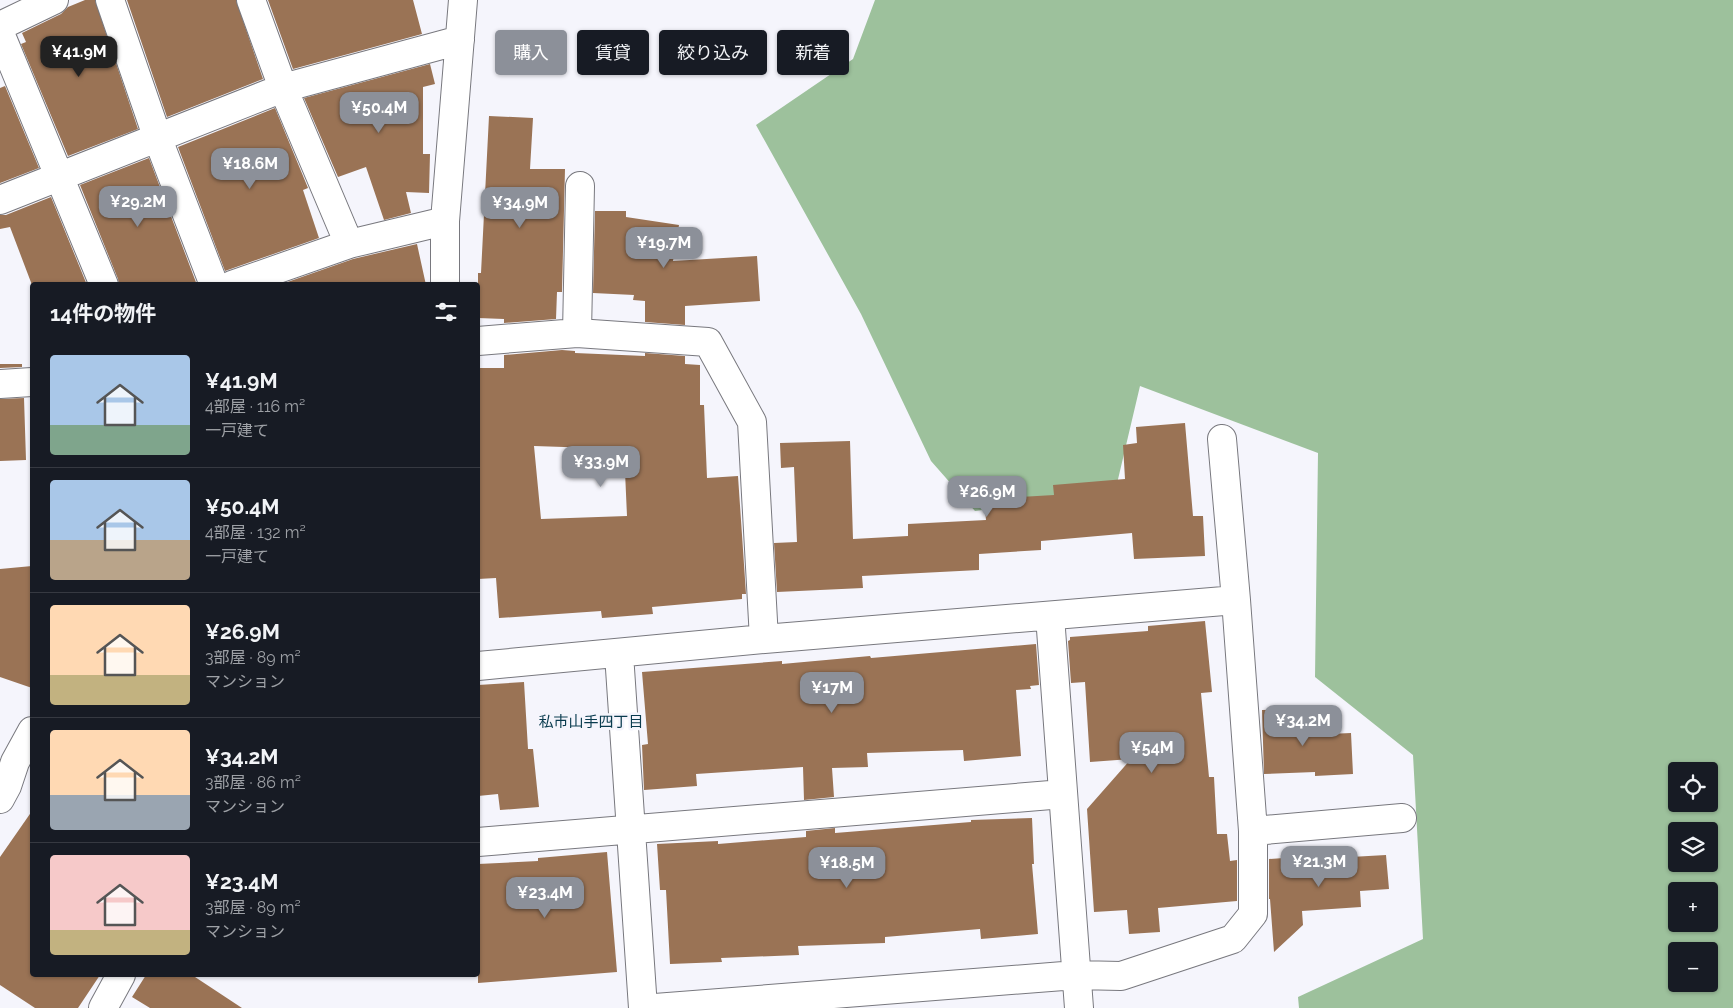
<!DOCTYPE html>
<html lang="ja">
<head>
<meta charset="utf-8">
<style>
	body { margin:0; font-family:Raleway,"Noto Sans JP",sans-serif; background:#20242c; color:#f1f3f6; height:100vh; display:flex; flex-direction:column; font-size:19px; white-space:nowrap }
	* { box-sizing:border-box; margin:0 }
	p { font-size:16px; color:#9ea1a6 }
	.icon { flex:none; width:28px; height:28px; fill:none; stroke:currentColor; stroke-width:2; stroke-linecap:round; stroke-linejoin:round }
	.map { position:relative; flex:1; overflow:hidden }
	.side { position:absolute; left:30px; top:282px; width:450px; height:695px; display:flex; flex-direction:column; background:#171b24; border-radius:5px; box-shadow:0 1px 4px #0004 }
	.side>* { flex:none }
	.banner { position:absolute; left:495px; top:30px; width:475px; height:45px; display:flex; gap:10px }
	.buttons { position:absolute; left:1668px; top:762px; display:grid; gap:10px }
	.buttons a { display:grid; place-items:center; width:50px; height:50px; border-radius:5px; background:#171b24; box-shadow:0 1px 4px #0004; font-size:25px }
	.price { position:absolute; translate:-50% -42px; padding:0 11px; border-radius:10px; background:#8c9099; color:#fff; font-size:16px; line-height:32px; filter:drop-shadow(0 1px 2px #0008) }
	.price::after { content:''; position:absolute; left:50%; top:30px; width:15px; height:11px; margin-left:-8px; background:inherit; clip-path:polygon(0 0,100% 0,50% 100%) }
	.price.on { background:#222; color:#fff }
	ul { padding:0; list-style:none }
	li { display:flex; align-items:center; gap:15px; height:125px; padding:0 20px }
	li+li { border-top:1px solid #363941 }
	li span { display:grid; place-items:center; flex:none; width:140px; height:100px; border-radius:5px; color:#555 }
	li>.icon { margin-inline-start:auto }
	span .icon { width:60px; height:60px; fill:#fffc; stroke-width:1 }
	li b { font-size:21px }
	h2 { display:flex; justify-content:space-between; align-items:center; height:60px; padding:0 20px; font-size:21px }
	.chip { padding:0 18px; border-radius:5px; background:#171b24; box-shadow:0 1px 4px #0004; font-size:18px; line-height:45px }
	.chip.on { background:#8c9099; color:#fff }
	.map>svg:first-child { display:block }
	.forest { fill:#9dc19c; fill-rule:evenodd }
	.building { fill:#9a7355; fill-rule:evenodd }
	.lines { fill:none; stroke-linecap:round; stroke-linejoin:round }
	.street-casing { stroke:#78787e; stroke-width:30 }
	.street { stroke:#fff; stroke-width:28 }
	.labels { text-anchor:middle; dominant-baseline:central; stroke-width:5; stroke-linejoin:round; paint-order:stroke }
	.neighbourhood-label { font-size:15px; fill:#093b4e; stroke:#f5f5fc }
</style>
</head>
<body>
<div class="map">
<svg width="1733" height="1008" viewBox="0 0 1733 1008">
	<rect width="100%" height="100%" fill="#f5f5fc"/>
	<path class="forest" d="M 875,0 L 1733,0 L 1733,1008 L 1299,1008 L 1298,997 L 1423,939 L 1413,755 L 1315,677 L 1318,453 L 1140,386 L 1115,492 L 975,511 L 931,461 L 861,314 L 756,125 L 853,59 ZM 1676,771 L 1709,771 L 1709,804 L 1676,804 ZM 1676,831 L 1709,831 L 1709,864 L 1676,864 ZM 1676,891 L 1709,891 L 1709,924 L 1676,924 ZM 1676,951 L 1709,951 L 1709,984 L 1676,984 Z"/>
	<path class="building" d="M 85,0 L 95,0 L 138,129 L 68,156 L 21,44 L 26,42 L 22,33 L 61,14 L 68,7 Z
		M 127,0 L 236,0 L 263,79 L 167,117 Z
		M 268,0 L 413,0 L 422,34 L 293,69 Z
		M 430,64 L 435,84 L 423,87 L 423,154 L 430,154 L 429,193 L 406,192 L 411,213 L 384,220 L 366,167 L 338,177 L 304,98 Z
		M 5,86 L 39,168 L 0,183 L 0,88 Z
		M 275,108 L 308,188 L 303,190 L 319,238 L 225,271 L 178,147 Z
		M 489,116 L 533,118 L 530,169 L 565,169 L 562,292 L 557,292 L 556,319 L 504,323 L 504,319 L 478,318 L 478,273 L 481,273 Z
		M 149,158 L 197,285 L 119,285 L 118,279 L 80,185 Z
		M 51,197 L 87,285 L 32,285 L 10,227 L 0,229 L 0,215 L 6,215 Z
		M 595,211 L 626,211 L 626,217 L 679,225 L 673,261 L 757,256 L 760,301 L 685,306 L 685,325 L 645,322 L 645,301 L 633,300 L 634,295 L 593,293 Z
		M 417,244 L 426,285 L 279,285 L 353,259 Z
		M 562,350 L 575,351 L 575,353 L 645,356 L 645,353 L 685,356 L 685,364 L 700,365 L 700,405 L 704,405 L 707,478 L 738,476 L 746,594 L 742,594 L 742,599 L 652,607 L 653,614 L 602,618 L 601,611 L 499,618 L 496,578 L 478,579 L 478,368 L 504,368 L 504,355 ZM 534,446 L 624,449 L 627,516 L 541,519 Z
		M 0,364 L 22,364 L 22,367 L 0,368 Z
		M 24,398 L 26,460 L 0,461 L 0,399 Z
		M 1185,423 L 1193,516 L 1203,516 L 1205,556 L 1134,559 L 1132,533 L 1041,541 L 1041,550 L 979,554 L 979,570 L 862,576 L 863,588 L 777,592 L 774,543 L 797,542 L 794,467 L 781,468 L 780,443 L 850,441 L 853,539 L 908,536 L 908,524 L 986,520 L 984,499 L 1054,495 L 1053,485 L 1125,479 L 1123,445 L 1137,443 L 1136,427 Z
		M 32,566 L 32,688 L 0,677 L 0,569 Z
		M 1205,621 L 1212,692 L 1201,693 L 1209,777 L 1214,777 L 1217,834 L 1227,834 L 1230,861 L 1237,860 L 1237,901 L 1158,908 L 1160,932 L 1129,934 L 1127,910 L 1094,912 L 1087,809 L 1131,759 L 1090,762 L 1085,682 L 1071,683 L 1068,641 L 1070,640 L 1070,637 L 1148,631 L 1148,626 Z
		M 1036,644 L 1039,685 L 1030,686 L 1031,689 L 1016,690 L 1021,756 L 964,761 L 963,750 L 867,753 L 868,767 L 832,768 L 834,797 L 804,800 L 803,767 L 696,774 L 697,786 L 644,790 L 642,745 L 648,744 L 642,672 L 782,661 L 782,664 L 870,656 L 871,658 Z
		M 524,682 L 528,749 L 533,749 L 539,807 L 500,810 L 498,794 L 478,796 L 478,685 Z
		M 1294,709 L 1295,721 L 1305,720 L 1306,735 L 1351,733 L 1353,774 L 1315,776 L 1315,772 L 1264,774 L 1262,710 Z
		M 32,811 L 32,975 L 100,975 L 78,1008 L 35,1008 L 0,985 L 0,857 Z
		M 1032,818 L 1034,864 L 1032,864 L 1038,934 L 981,939 L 980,929 L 885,937 L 885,943 L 798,946 L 799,955 L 721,958 L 722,962 L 670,964 L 666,890 L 660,890 L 657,844 L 718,841 L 718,844 L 806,837 L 806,831 L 835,828 L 835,833 L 971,822 L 971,820 Z
		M 607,852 L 617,972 L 478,983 L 478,864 L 538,861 L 538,858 Z
		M 1386,855 L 1389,889 L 1360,891 L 1361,907 L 1302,911 L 1303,925 L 1274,952 L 1270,899 L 1269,899 L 1269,859 L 1298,857 L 1298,860 Z
		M 146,975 L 192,975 L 242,1008 L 150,1008 L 132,997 Z"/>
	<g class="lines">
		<g class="street-casing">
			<path id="street" d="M 110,0 L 158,139 L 214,285
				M 251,0 L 283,88 L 349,244
				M 0,26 L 54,0
				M 0,33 L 104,285
				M 0,200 L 283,88 L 460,40
				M 232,285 L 349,244 L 445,221
				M 445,285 L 445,221 L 463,0
				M 577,333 L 580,186
				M 478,341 L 577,333 L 708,342 L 752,422 L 764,639
				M 0,384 L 32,382
				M 1050,616 L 1079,1008
				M 619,654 L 643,1008
				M 478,666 L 764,639 L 1236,600
				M 0,799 L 7,786 L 15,762 L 32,731
				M 1253,831 L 1402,818
				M 478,842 L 1063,794
				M 103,1008 L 121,975
				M 655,1008 L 1076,975 L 1121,976 L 1233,939 L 1253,914 L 1253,831 L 1236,600 L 1222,439"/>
		</g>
		<use href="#street" class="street"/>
	</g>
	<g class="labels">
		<g class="neighbourhood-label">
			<text x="591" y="722">私市山手四丁目</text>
		</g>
	</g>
</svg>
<div class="buttons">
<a><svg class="icon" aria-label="locate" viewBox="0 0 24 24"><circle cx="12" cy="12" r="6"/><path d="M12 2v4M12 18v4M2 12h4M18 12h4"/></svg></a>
<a><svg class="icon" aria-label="layers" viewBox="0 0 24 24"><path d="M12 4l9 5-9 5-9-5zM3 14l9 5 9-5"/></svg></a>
<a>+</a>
<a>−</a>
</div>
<b class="price on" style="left:79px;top:78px">¥41.9M</b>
<b class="price" style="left:379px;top:134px">¥50.4M</b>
<b class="price" style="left:250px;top:190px">¥18.6M</b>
<b class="price" style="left:138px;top:228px">¥29.2M</b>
<b class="price" style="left:520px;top:229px">¥34.9M</b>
<b class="price" style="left:664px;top:269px">¥19.7M</b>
<b class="price" style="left:601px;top:488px">¥33.9M</b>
<b class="price" style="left:987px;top:518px">¥26.9M</b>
<b class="price" style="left:832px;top:714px">¥17M</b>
<b class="price" style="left:1303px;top:747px">¥34.2M</b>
<b class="price" style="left:1152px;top:774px">¥54M</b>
<b class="price" style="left:1319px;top:888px">¥21.3M</b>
<b class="price" style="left:847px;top:889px">¥18.5M</b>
<b class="price" style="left:545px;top:919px">¥23.4M</b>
<div class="banner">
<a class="chip on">購入</a>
<a class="chip">賃貸</a>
<a class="chip">絞り込み</a>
<a class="chip">新着</a>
</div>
<section class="side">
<h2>14件の物件<svg class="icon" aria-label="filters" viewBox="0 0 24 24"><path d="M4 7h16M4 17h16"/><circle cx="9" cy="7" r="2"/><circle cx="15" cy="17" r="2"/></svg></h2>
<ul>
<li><span style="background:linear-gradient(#a9c7e8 70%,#7fa58c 0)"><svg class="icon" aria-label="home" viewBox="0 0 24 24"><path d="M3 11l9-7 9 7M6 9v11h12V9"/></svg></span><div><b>¥41.9M</b><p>4部屋 · 116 m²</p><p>一戸建て</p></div></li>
<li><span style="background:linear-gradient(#a9c7e8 60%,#b9a48a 0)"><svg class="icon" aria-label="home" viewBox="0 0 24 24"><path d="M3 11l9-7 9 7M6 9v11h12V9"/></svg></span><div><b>¥50.4M</b><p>4部屋 · 132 m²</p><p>一戸建て</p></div></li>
<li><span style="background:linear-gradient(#ffd9b3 70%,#c2b280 0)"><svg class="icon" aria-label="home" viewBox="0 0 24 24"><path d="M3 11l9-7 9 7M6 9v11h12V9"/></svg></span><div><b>¥26.9M</b><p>3部屋 · 89 m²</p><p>マンション</p></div></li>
<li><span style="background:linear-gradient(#ffd9b3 65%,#9aa5b1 0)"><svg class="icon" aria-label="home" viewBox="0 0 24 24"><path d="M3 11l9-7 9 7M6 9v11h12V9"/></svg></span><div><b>¥34.2M</b><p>3部屋 · 86 m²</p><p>マンション</p></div></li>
<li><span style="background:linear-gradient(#f6c9c9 75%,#c2b280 0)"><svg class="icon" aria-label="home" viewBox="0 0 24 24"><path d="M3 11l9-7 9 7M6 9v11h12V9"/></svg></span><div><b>¥23.4M</b><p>3部屋 · 89 m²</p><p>マンション</p></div></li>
</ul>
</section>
</div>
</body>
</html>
